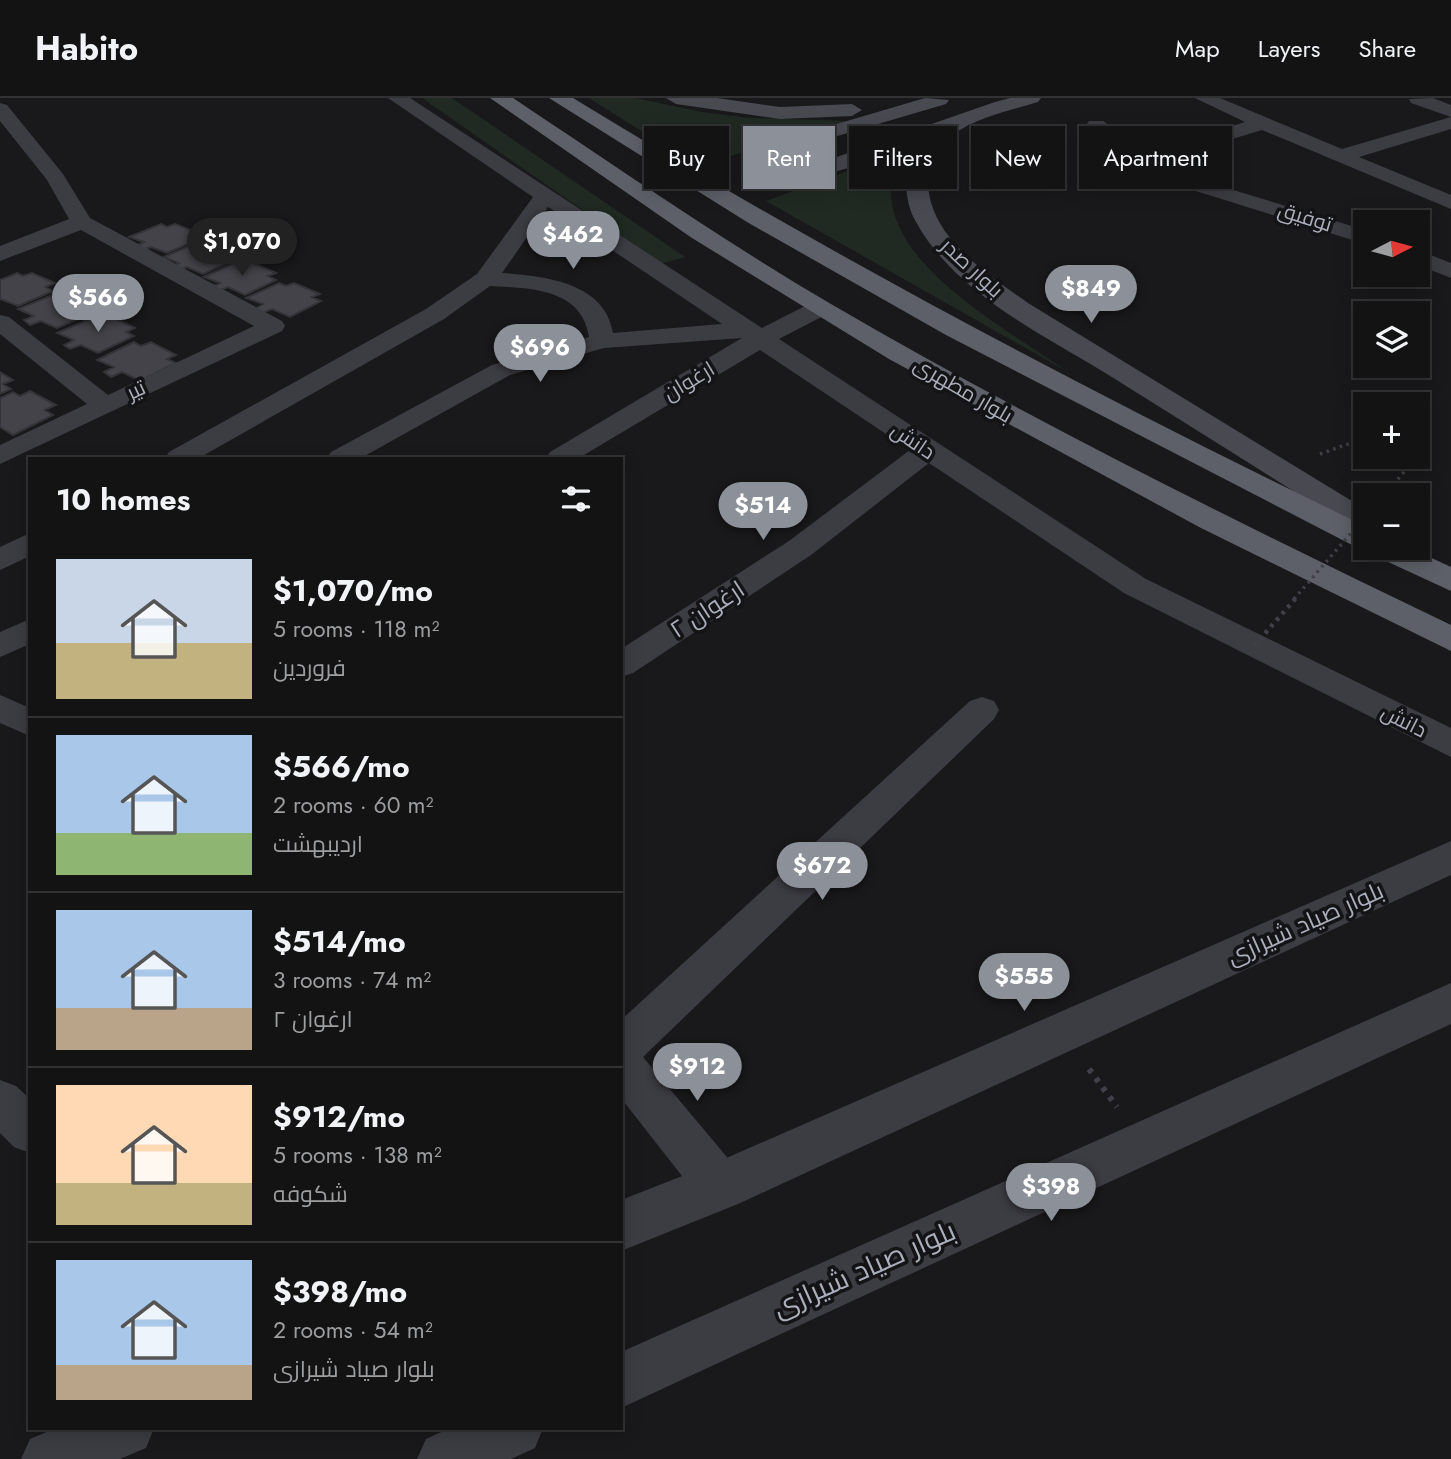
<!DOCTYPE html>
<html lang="en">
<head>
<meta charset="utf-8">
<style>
	body { margin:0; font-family:Jost,Cairo,sans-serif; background:#202022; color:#f1f3f6; height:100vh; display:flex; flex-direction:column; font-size:26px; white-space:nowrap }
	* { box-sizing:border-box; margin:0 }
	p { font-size:23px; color:#9d9ea0 }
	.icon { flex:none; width:38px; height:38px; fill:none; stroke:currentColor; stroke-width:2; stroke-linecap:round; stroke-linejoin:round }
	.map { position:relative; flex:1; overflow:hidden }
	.sheet { position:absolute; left:28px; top:359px; width:595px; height:973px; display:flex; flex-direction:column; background:#131314; border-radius:0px; box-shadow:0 4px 18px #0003,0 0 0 2px #323234 }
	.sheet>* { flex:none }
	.guide { position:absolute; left:644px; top:28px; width:665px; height:63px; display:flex; gap:14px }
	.needle { width:46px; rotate:84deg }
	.tools { position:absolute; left:1353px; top:112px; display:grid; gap:14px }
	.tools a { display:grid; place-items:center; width:77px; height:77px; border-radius:0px; background:#131314; box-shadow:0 4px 18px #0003,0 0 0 2px #323234; font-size:35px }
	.price { position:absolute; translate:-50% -60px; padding:0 16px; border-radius:24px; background:#8c9099; color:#fff; font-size:23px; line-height:46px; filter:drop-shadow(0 2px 4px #0008) }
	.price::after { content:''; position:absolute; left:50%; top:42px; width:21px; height:16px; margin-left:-10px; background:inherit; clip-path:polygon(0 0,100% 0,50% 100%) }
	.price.active { background:#222; color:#fff }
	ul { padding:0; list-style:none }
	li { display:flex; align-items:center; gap:21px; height:175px; padding:0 28px }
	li+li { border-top:2px solid #323234 }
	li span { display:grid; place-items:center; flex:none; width:196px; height:140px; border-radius:0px; color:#555 }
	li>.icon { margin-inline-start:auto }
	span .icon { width:84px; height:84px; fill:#fffc; stroke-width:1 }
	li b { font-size:30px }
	h2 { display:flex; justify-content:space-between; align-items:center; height:84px; padding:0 28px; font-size:30px }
	.pill { padding:0 24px; border-radius:0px; background:#131314; box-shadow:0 4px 18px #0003,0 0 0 2px #323234; font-size:24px; line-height:63px }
	.pill.active { background:#8c9099; color:#fff }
	header { display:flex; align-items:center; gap:42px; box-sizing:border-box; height:98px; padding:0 35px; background:#131314; border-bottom:2px solid #323234 }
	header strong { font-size:33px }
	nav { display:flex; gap:38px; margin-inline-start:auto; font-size:24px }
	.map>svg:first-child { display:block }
	.green { fill:#202a22 }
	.building { fill:#434349; stroke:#333338; stroke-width:2 }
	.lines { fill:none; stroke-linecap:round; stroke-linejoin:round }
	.path-far1 { stroke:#404148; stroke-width:3.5; stroke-dasharray:2.5 4.5; stroke-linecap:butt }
	.path { stroke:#404148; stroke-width:6; stroke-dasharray:4.5 7; stroke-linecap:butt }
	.minor { fill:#3c3c43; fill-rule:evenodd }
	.tertiary { fill:#3c3c43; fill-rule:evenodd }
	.secondary { fill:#484951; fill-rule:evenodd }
	.trunk { fill:#5e6069; fill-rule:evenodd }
	.path-bridge-far1 { stroke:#404148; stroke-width:3.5; stroke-dasharray:2.5 4.5; stroke-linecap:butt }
	.path-bridge { stroke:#404148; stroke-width:4.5; stroke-dasharray:3.5 5; stroke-linecap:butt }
	.labels { text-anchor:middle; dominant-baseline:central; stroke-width:7; stroke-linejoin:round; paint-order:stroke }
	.far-street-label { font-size:21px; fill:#abaebc; stroke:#141417 }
	.street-label { font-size:24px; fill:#abaebc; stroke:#141417 }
	.near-street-label { font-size:28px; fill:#abaebc; stroke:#141417 }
</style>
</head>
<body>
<header>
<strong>Habito</strong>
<nav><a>Map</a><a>Layers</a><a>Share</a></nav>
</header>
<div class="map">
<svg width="1451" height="1361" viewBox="0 0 1451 1361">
	<rect width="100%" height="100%" fill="#19191b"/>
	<path class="green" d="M 422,0 L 452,0 L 685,159 L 660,166 Z
		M 589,0 L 636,0 L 702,14 L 750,20 L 848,23 L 697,68 Z
		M 904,52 C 898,66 890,83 891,98 C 896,173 1012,234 1068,274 L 766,103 Z"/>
	<path class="building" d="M 161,126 L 167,129 L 175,126 L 198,135 L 190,138 L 197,142 L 167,155 L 151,149 L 141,152 L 136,148 L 144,144 L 129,139 Z
		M 196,145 L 202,148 L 211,145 L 234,155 L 226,158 L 234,162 L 203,176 L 187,169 L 177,173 L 171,169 L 179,165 L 164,159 Z
		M 236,164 L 243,168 L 251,164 L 276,175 L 268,178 L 276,182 L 245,197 L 228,189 L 218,193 L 212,189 L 220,185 L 204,179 Z
		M 17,175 L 23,178 L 32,175 L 55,185 L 46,189 L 53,193 L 18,208 L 0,201 L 0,182 Z
		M 279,185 L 286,188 L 294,185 L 320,196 L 312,199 L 321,203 L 290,219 L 272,211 L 262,215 L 255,211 L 263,206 L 246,200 Z
		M 55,196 L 61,199 L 71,196 L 94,207 L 85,210 L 93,215 L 57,230 L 41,223 L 30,227 L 24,222 L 34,218 L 18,211 Z
		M 110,218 L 135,230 L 126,234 L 134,238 L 98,255 L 81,247 L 70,251 L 64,247 L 74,242 L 57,235 L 94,219 L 101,222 Z
		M 134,244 L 141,248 L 151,244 L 176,257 L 167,261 L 176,265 L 140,283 L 122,274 L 111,279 L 104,274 L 114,269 L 97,262 Z
		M 0,274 L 13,282 L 3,286 L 11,291 L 0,296 Z
		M 30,293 L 56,307 L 45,312 L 53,317 L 13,337 L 0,329 L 0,300 L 13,294 L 20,298 Z"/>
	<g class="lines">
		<path class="path-far1" d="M 1320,356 L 1365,340
			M 1384,397 L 1417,359"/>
		<path class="path" d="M 1089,971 L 1117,1009"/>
		<path class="minor" d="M 388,0 L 410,0 L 762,230 L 811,205 L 829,205 L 832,210 L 829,215 L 779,241 L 1146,481 L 1451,630 L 1451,659 L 1124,495 L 929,365 L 811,457 L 633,575 L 621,579 L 621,551 L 789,443 L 910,352 L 760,252 L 579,360 L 546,360 L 550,354 L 742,240 L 604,250 L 510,277 L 361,360 L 327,360 L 331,354 L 492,267 L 589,239 C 582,190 530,190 490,188 L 444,221 L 199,360 L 165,360 L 169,354 L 426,211 L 477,176 L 533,99 ZM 548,109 L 722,226 L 613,235 C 605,184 544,178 502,175 Z
			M 1195,0 L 1220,0 L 1342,51 L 1451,19 L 1451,31 L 1359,59 L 1451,97 L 1451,111 L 1262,32 L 1163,62 L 1197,81 L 1365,132 L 1365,146 L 1183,89 L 1139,65 L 1086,27 L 1089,23 L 1103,23 L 1149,54 L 1245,24 Z
			M 1433,0 L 1451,7 L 1451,19 L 1411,5 L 1409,1 Z
			M 0,5 L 7,7 L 63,76 L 90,120 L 282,223 L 285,228 L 282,233 L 0,366 L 0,347 L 87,306 L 0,236 L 0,217 L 9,219 L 108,297 L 254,228 L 81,132 L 0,163 L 0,148 L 69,121 L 47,82 L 0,23 Z
			M 1418,152 L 1451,165 L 1451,180 L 1418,167 Z
			M 30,435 L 30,458 L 0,472 L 0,449 Z
			M 30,521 L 30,546 L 0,559 L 0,534 Z
			M 0,597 L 30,610 L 30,638 L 0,625 Z
			M 982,599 L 994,603 L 999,612 L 994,621 L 643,959 L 737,1071 L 744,1088 L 737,1105 L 720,1112 L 703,1105 L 621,1000 L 621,922 L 970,603 Z
			M 0,982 L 16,988 L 30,1001 L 30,1055 L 14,1049 L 0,1035 Z"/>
		<path class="tertiary" d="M 1451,743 L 1451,777 L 738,1106 L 621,1153 L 621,1102 L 708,1068 Z
			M 1451,885 L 1451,926 L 621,1310 L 621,1254 Z
			M 56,1330 L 154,1330 L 146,1350 L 120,1361 L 21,1361 L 30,1341 Z
			M 450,1330 L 543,1330 L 535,1350 L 511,1361 L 417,1361 L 426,1341 Z"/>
		<path class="secondary" d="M 666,0 L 717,0 L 780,9 L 852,6 L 862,12 L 852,18 L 780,21 L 676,6 Z
			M 925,0 L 949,2 L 946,6 L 783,54 L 776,61 L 804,66 L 828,62 L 995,4 L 1010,0 L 1041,0 L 1038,4 C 1005,14 966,21 941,47 C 932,56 928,68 928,81 C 927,138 987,176 1028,205 L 1365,411 L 1365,435 L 1354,432 C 1275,381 1195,331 1115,281 C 1047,238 957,198 916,124 C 902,100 903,67 921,44 C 888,58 781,102 754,64 L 759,52 L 769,46 Z"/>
		<path class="trunk" d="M 490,0 L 513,0 C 618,70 722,142 831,206 C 1032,323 1241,426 1451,527 L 1451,553 L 1201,430 L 889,261 L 692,140 Z
			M 549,0 L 573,0 C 829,157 1094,297 1365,428 L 1365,450 L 1410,450 L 1451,469 L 1451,493 L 1373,457 L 1368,450 L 1354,448 L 946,237 L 747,124 Z"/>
		<path class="path-bridge-far1" d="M 1294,501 L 1365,419"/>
		<path class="path-bridge" d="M 1254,548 L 1296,500"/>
	</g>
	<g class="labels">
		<g class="far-street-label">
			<text transform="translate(1305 119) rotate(17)">توفیق</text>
			<text transform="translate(972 170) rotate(43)">بلوار صدر</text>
			<text transform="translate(689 283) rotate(-31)">ارغوان</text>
			<text transform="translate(136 292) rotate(-25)">تیر</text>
			<text transform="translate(963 292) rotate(30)">بلوار مطهری</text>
			<text transform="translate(913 343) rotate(34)">دانش</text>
			<text transform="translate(1404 623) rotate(27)">دانش</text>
		</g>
		<g class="street-label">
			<text transform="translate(707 511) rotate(-33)">ارغوان ۲</text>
			<text transform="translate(1305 825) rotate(-24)">بلوار صیاد شیرازی</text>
		</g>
		<g class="near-street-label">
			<text transform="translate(864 1171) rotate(-24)">بلوار صیاد شیرازی</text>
		</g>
	</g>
</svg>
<div class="tools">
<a><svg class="needle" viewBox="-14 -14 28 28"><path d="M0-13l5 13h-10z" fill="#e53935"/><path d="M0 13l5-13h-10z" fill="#9d9ea0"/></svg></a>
<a><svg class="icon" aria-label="layers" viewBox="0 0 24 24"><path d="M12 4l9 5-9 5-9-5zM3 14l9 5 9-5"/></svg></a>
<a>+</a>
<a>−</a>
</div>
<b class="price" style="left:573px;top:173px">$462</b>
<b class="price active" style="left:242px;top:180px">$1,070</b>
<b class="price" style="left:1091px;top:227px">$849</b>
<b class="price" style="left:98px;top:236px">$566</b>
<b class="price" style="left:540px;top:286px">$696</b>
<b class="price" style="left:763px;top:444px">$514</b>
<b class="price" style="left:822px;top:804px">$672</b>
<b class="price" style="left:1024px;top:915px">$555</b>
<b class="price" style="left:697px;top:1005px">$912</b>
<b class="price" style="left:1051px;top:1125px">$398</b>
<div class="guide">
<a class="pill">Buy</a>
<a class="pill active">Rent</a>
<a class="pill">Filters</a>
<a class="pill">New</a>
<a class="pill">Apartment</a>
</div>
<section class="sheet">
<h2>10 homes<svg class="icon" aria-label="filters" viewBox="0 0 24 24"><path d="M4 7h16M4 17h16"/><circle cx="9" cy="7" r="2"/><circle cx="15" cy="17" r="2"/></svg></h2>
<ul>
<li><span style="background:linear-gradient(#c9d6e8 60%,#c2b280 0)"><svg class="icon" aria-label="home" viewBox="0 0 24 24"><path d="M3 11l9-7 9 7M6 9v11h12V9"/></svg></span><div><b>$1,070/mo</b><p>5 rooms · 118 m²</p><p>فروردین</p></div></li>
<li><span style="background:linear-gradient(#a9c7e8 70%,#8fb573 0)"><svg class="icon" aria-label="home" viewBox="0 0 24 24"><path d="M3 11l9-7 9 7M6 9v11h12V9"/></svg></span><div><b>$566/mo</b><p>2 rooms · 60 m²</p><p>اردیبهشت</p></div></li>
<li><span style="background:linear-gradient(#a9c7e8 70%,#b9a48a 0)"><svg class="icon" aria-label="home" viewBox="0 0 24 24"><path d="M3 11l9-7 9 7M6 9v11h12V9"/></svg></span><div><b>$514/mo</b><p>3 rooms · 74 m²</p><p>ارغوان ۲</p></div></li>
<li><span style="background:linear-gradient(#ffd9b3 70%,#c2b280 0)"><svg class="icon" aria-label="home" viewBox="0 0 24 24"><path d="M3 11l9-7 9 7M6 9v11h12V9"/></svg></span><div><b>$912/mo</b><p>5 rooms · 138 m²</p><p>شکوفه</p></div></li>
<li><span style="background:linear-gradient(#a9c7e8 75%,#b9a48a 0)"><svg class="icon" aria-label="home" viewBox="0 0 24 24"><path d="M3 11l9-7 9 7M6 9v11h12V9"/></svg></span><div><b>$398/mo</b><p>2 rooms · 54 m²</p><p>بلوار صیاد شیرازی</p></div></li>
</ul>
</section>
</div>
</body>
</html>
